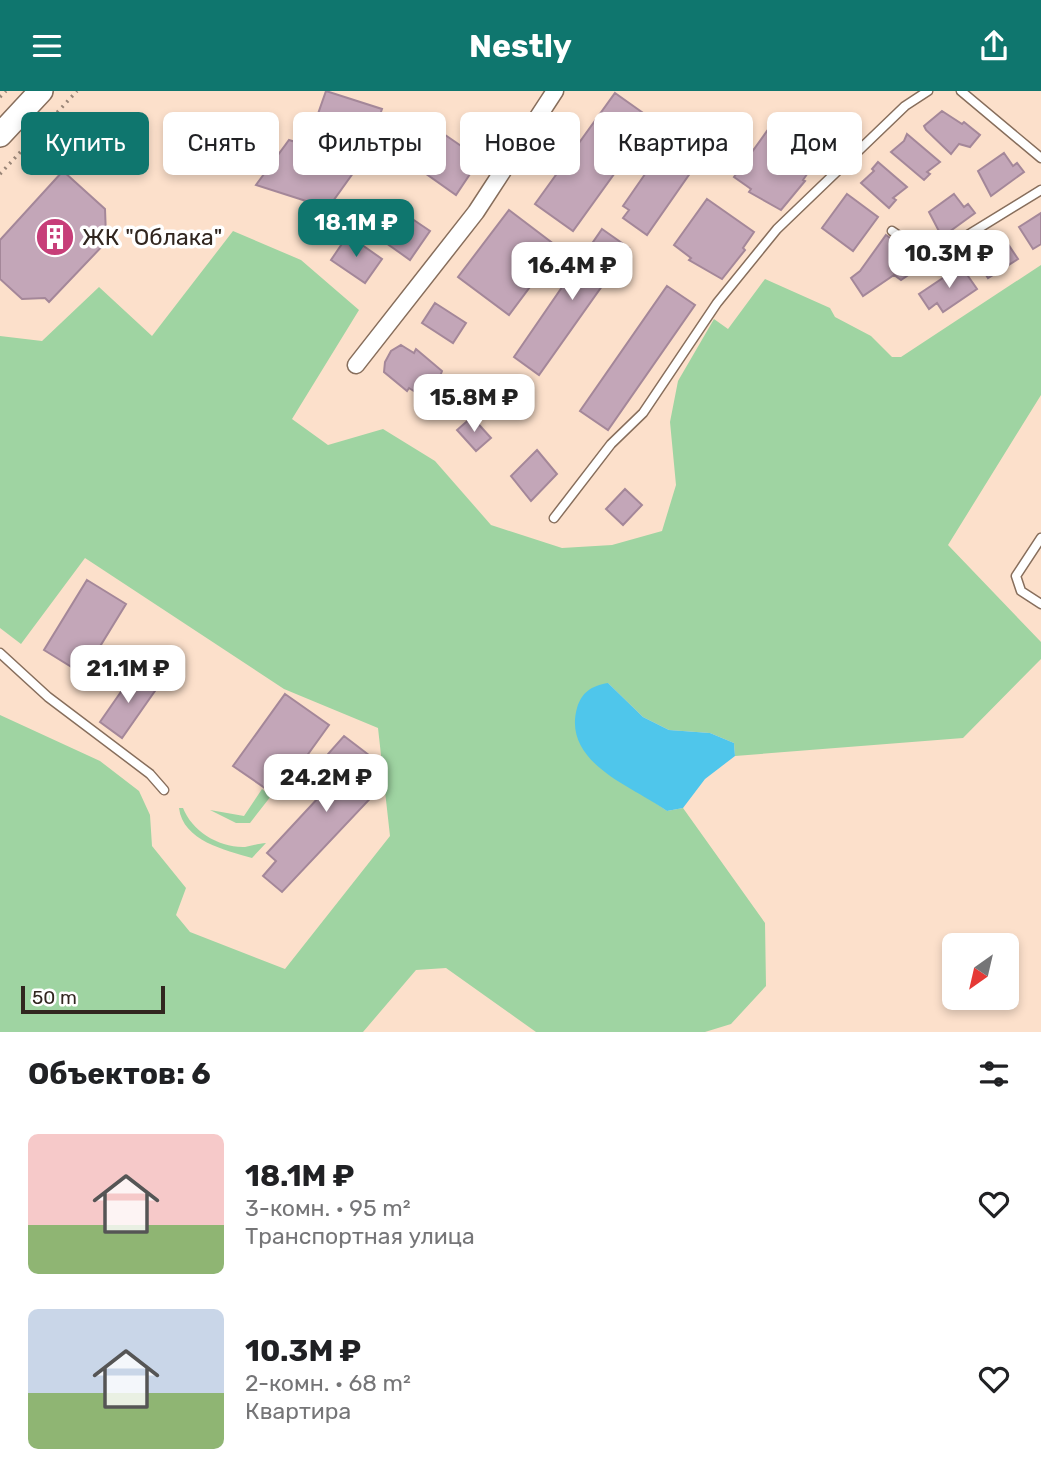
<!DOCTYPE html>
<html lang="ru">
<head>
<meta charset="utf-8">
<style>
	body { margin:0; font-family:Rubik,sans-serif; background:#f2f2f2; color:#202124; height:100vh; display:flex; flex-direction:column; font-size:26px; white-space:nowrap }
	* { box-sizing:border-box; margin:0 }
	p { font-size:23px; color:#757577 }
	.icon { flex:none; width:38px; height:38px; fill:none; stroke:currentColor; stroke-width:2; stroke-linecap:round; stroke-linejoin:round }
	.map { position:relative; height:941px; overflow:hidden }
	.drawer { display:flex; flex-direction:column; background:#fff; flex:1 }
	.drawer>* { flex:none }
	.banner { position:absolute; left:21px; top:21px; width:999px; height:63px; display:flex; gap:14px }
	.needle { width:46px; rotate:214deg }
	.controls { position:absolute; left:942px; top:842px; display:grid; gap:14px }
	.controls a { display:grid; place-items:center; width:77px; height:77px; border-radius:10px; background:#fff; box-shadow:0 4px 10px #0003; font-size:35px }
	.scale { position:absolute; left:21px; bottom:18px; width:144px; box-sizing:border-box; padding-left:7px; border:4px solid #31261f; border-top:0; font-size:19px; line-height:24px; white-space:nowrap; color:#31261f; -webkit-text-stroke:5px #fff; paint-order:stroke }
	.price { position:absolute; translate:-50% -60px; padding:0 16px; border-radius:14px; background:#fff; color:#222; font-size:23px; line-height:46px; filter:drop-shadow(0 2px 4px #0008) }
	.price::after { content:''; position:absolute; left:50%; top:42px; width:21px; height:16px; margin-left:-10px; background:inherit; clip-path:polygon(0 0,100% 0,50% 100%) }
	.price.current { background:#0f766e; color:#fff }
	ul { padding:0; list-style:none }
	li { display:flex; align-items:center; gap:21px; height:175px; padding:0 28px }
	li span { display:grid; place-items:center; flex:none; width:196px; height:140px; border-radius:10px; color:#555 }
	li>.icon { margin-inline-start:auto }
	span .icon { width:84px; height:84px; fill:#fffc; stroke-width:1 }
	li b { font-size:30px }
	h2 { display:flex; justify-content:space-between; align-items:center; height:84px; padding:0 28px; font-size:30px }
	.tag { padding:0 24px; border-radius:10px; background:#fff; box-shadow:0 4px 10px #0003; font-size:24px; line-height:63px }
	.tag.current { background:#0f766e; color:#fff }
	header { display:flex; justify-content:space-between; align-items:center; height:91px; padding:0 28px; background:#0f766e; color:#fff; font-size:32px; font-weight:700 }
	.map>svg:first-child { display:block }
	.green { fill:#9fd4a2 }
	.water { fill:#4fc6eb }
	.building { fill:#c3a6b8; stroke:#a48799; stroke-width:2 }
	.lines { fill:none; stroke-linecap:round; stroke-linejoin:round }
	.service-casing { stroke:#876e5c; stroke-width:11 }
	.minor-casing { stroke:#876e5c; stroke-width:19 }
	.secondary-casing { stroke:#876e5c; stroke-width:26 }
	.path { stroke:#998577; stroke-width:3.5; stroke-dasharray:2 5; stroke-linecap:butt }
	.service { stroke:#fff; stroke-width:8 }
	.minor { stroke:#fff; stroke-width:16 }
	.secondary { stroke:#fff; stroke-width:23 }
	.labels { text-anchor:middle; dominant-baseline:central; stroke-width:7; stroke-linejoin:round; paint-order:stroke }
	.poi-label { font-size:23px; fill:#31261f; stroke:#fff; text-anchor:start }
</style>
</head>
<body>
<header><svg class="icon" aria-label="menu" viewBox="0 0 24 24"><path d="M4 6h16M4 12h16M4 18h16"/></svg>Nestly<svg class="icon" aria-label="share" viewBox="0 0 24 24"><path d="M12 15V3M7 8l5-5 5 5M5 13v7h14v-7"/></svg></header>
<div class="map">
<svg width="1041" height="941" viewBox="0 0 1041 941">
	<rect width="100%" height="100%" fill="#fce0cb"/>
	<path class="green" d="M 233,140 L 301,169 L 359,219 L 292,328 L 328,354 L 383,338 L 435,370 L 491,434 L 562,457 L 612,454 L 662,440 L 676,394 L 670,331 L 678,290 L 714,228 L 728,238 L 765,188 L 830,217 L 835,226 L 871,245 L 892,266 L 901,266 L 1041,174 L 1041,304 L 948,454 L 1041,551 L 1041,568 L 963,647 L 735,665 L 734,652 L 710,642 L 669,639 L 643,626 L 608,592 L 647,706 L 667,720 L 683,717 L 765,832 L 766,895 L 731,933 L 705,941 L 536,941 L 446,877 L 416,879 L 363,941 L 0,941 L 0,624 L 100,670 L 139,700 L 150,724 L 152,755 L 186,797 L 176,824 L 190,841 L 285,878 L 390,745 L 378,637 L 284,598 L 85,467 L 21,553 L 0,537 L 0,245 L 42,250 L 99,196 L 152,245 Z
		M 262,698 L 271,705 L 250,732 L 236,732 L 210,719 L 244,725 Z
		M 179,717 L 183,717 C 192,740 219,757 245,756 C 252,755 260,752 266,752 L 252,767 C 225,759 183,750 179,717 Z"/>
	<path class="water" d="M 608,592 L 643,626 L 669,639 L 710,642 L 734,652 L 735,665 L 705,688 L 683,717 L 667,720 C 632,695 562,672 577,617 C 582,601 591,595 608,592 Z"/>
	<path class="building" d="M 326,0 L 382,18 L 368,59 L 312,40 Z
		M 615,2 L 653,29 L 573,140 L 535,113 Z
		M 942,20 L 962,33 L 964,31 L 980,44 L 970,56 L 959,53 L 951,63 L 926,39 L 924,35 Z
		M 422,28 L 480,68 L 456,104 L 398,63 Z
		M 767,40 L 783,52 L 785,50 L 814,73 L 803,89 L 805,90 L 781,119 L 749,101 L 751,98 L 734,86 Z
		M 907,43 L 940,71 L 927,81 L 930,83 L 924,89 L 891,61 L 904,50 Z
		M 289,49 L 361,71 L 328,117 L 256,94 Z
		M 675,51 L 700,68 L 647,144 L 623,127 L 629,119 L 623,115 L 661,60 L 666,63 Z
		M 1004,62 L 1013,75 L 1017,72 L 1024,81 L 991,105 L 978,80 Z
		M 878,71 L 907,96 L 893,107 L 896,109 L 889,117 L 861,92 L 874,80 L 872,78 Z
		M 63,80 L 105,118 L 106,145 L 109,148 L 49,211 L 45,207 L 22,208 L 0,188 L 0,149 Z
		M 847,103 L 878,126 L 853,160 L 822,137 Z
		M 954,103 L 964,116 L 968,113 L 975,122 L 942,146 L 929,121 Z
		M 707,108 L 754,141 L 743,157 L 745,159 L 722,188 L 689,169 L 691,167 L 674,154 Z
		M 399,119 L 430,140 L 410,169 L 379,147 Z
		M 509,119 L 559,157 L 509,224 L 458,186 Z
		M 1041,122 L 1041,153 L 1033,158 L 1019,136 Z
		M 602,138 L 629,157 L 539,284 L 514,266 Z
		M 348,144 L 382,168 L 365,192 L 331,169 Z
		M 886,144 L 926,172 L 901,189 L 894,184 L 863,205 L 851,187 L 860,180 Z
		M 1004,147 L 1018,168 L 988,187 L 974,165 Z
		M 961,175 L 977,198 L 943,221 L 937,212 L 929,218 L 919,203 Z
		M 667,195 L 695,214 L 608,339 L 580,320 Z
		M 435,212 L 466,232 L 453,252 L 422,232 Z
		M 401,254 L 414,262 L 416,258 L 442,280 L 435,299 L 425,307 L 409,297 L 407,300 L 384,281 L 385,271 L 391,260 Z
		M 472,326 L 491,347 L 476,360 L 457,339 Z
		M 537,359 L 557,383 L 531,410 L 511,385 Z
		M 625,398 L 642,414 L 623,434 L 606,418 Z
		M 87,489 L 126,513 L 83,583 L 44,559 Z
		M 134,582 L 157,597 L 122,647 L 100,631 Z
		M 285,603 L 329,634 L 288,691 L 282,692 L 273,686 L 265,697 L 233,675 Z
		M 344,645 L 378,671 L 382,695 L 282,801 L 263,785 L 276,770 L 267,762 L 346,677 L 328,663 Z"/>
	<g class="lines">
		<g class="service-casing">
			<path id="service" d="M 961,0 L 1041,67
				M 892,140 L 923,161 L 937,163 L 1041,99
				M 554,427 L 611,353 L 643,322 L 717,212 L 777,138 L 905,15 L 928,0
				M 1041,447 L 1016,485 L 1021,500 L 1041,513
				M 0,562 L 48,606 L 150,683 L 164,699"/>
		</g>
		<g class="minor-casing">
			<path id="minor" d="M 356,274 L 476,121 L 555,0"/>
		</g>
		<g class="secondary-casing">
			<path id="secondary" d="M 0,44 L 41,0"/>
		</g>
		<path class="path" d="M 0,6 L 6,0
			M 0,83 L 77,0"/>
		<use href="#service" class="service"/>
		<use href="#minor" class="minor"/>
		<use href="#secondary" class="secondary"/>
	</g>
	<defs>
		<g id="building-disc" transform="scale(2.0125)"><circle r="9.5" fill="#c73e79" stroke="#fff"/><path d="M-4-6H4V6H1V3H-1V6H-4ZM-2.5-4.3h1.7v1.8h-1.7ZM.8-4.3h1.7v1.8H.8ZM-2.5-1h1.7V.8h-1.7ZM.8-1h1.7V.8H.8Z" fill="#fff"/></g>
	</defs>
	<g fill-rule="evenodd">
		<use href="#building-disc" x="55" y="146"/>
	</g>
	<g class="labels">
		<g class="poi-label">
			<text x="82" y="146">ЖК "Облака"</text>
		</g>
	</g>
</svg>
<div class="controls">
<a><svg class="needle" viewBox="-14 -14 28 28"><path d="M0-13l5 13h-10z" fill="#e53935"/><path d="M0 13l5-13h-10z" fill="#757577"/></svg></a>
</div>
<div class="scale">50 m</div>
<b class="price current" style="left:356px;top:168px">18.1M ₽</b>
<b class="price" style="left:949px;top:199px">10.3M ₽</b>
<b class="price" style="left:572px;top:211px">16.4M ₽</b>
<b class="price" style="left:474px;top:343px">15.8M ₽</b>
<b class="price" style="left:128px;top:614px">21.1M ₽</b>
<b class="price" style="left:326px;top:723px">24.2M ₽</b>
<div class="banner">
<a class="tag current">Купить</a>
<a class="tag">Снять</a>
<a class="tag">Фильтры</a>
<a class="tag">Новое</a>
<a class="tag">Квартира</a>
<a class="tag">Дом</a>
</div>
</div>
<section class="drawer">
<h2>Объектов: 6<svg class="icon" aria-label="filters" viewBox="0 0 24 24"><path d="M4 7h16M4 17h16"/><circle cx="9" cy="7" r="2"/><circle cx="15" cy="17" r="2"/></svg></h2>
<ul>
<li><span style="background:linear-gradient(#f6c9c9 65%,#8fb573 0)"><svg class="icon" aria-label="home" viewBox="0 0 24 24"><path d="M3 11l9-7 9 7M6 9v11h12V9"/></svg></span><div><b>18.1M ₽</b><p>3-комн. · 95 m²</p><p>Транспортная улица</p></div><svg class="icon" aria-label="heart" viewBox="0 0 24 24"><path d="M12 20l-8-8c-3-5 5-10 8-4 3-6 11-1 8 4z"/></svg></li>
<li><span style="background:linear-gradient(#c9d6e8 60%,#8fb573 0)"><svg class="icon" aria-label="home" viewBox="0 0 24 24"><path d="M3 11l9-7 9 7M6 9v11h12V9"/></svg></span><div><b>10.3M ₽</b><p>2-комн. · 68 m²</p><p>Квартира</p></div><svg class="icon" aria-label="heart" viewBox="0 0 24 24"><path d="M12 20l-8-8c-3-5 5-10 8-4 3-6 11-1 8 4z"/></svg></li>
</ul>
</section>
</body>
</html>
